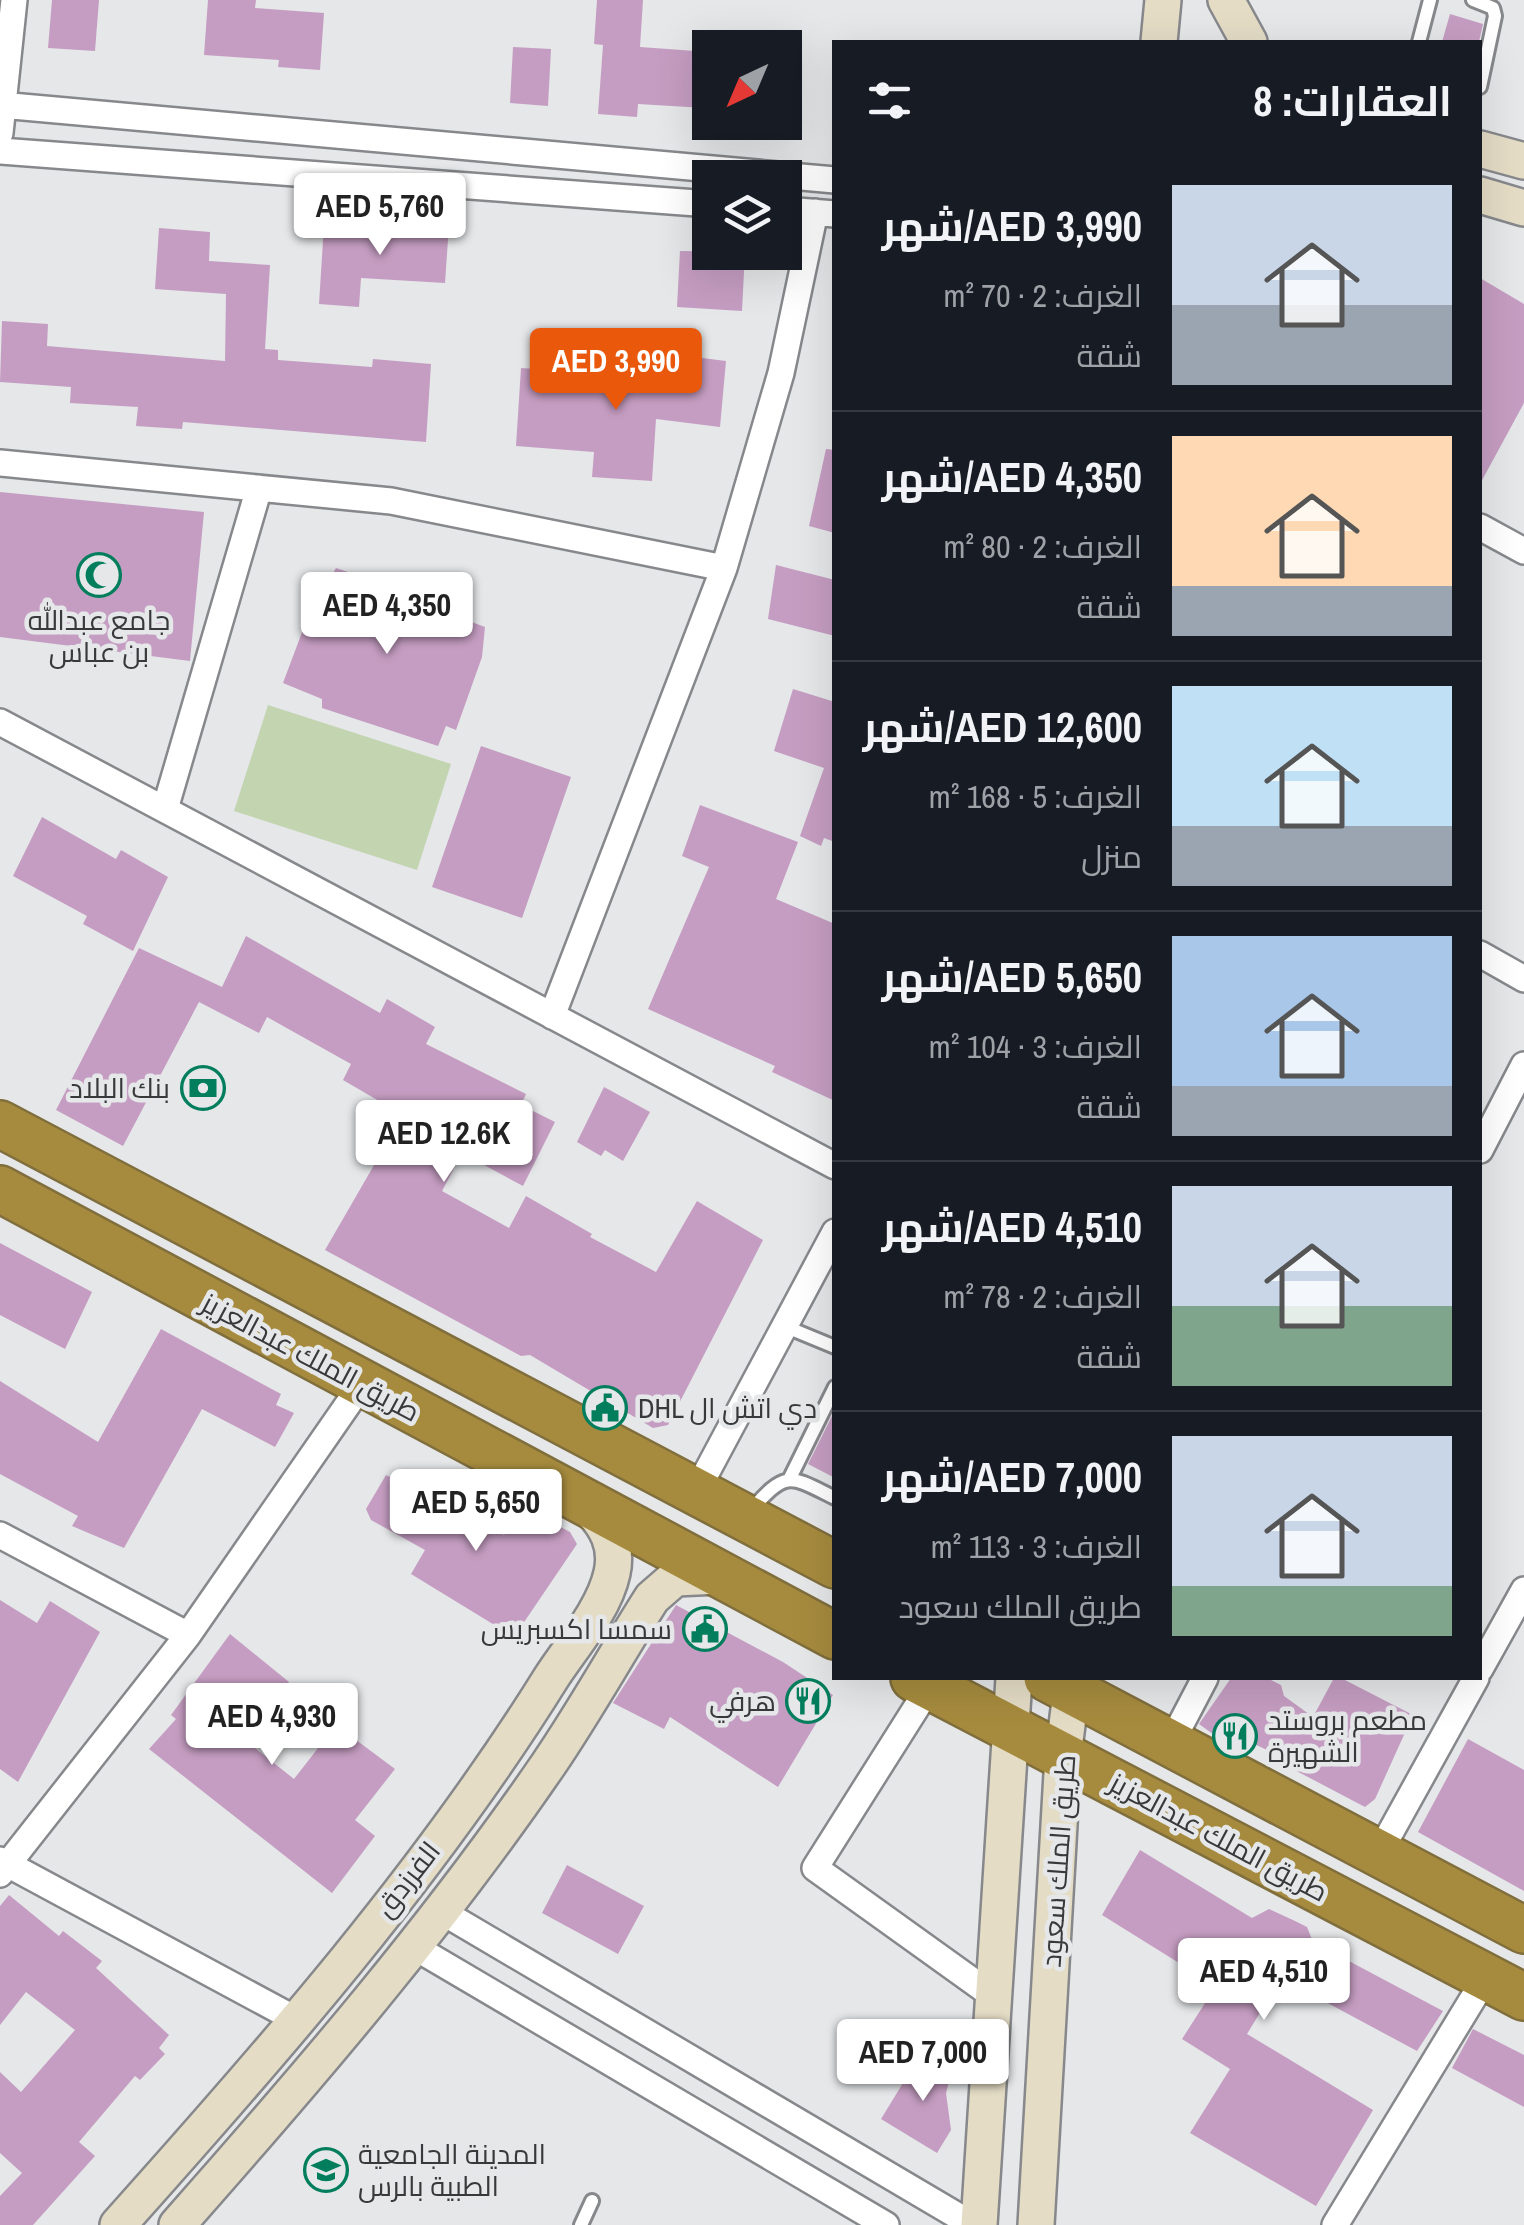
<!DOCTYPE html>
<html lang="ar">
<head>
<meta charset="utf-8">
<style>
	body { margin:0; font-family:"Archivo Narrow",Cairo,sans-serif; background:#20242c; color:#f1f3f6; direction:rtl; height:100vh; display:flex; flex-direction:column; font-size:38px; white-space:nowrap }
	* { box-sizing:border-box; margin:0 }
	p { font-size:32px; color:#9ea1a6 }
	.icon { flex:none; width:55px; height:55px; fill:none; stroke:currentColor; stroke-width:2; stroke-linecap:round; stroke-linejoin:round }
	.map { position:relative; flex:1; overflow:hidden; direction:ltr }
	.side { position:absolute; left:832px; top:40px; width:650px; height:1640px; display:flex; flex-direction:column; background:#171b24; border-radius:0px; box-shadow:0 10px 40px #0002; direction:rtl }
	.side>* { flex:none }
	.needle { width:65px; rotate:224deg }
	.controls { position:absolute; left:692px; top:30px; display:grid; gap:20px }
	.controls a { display:grid; place-items:center; width:110px; height:110px; border-radius:0px; background:#171b24; box-shadow:0 10px 40px #0002; font-size:50px }
	.price { position:absolute; translate:-50% -85px; padding:0 22px; border-radius:10px; background:#fff; color:#222; font-size:32px; line-height:65px; filter:drop-shadow(0 2px 5px #0008) }
	.price::after { content:''; position:absolute; left:50%; top:60px; width:30px; height:22px; margin-left:-15px; background:inherit; clip-path:polygon(0 0,100% 0,50% 100%) }
	.price.selected { background:#ea580c; color:#fff }
	ul { padding:0; list-style:none }
	li { display:flex; align-items:center; gap:30px; height:250px; padding:0 30px }
	li+li { border-top:2px solid #363941 }
	li span { display:grid; place-items:center; flex:none; width:280px; height:200px; border-radius:0px; color:#555 }
	li>.icon { margin-inline-start:auto }
	span .icon { width:120px; height:120px; fill:#fffc; stroke-width:1 }
	li b { font-size:42px }
	h2 { display:flex; justify-content:space-between; align-items:center; height:120px; padding:0 30px; font-size:42px }
	.map>svg:first-child { display:block }
	.green { fill:#c3d4b1 }
	.building { fill:#c59dc2 }
	.lines { fill:none; stroke-linecap:round; stroke-linejoin:round }
	.lane-casing { stroke:#87888b; stroke-width:18 }
	.street-casing { stroke:#87888b; stroke-width:30 }
	.secondary-casing { stroke:#87888b; stroke-width:40 }
	.highway-casing { stroke:#806e3d; stroke-width:50 }
	.lane { stroke:#fff; stroke-width:12 }
	.street { stroke:#fff; stroke-width:25 }
	.secondary { stroke:#e4dcc5; stroke-width:35 }
	.highway { stroke:#a68b3e; stroke-width:45 }
	.labels { text-anchor:middle; dominant-baseline:central; stroke-width:9; stroke-linejoin:round; paint-order:stroke }
	.poi-label { font-size:28px; fill:#38393a; stroke:#e5e7e9; text-anchor:end }
	.street-label { font-size:28px; fill:#38393a; stroke:#e5e7e9 }
</style>
</head>
<body>
<div class="map">
<svg width="1524" height="2225" viewBox="0 0 1524 2225">
	<rect width="100%" height="100%" fill="#e5e7e9"/>
	<path class="green" d="M 268,705 L 451,764 L 417,870 L 234,811 Z"/>
	<path class="building" d="M 52,0 L 99,0 L 95,51 L 48,48 Z
		M 208,0 L 256,0 L 255,8 L 324,13 L 320,70 L 278,67 L 279,60 L 204,55 Z
		M 597,0 L 643,0 L 640,47 L 709,52 L 705,108 L 638,104 L 637,117 L 598,114 L 603,45 L 594,44 Z
		M 1450,14 L 1483,24 L 1479,42 L 1442,42 Z
		M 513,47 L 551,49 L 548,106 L 510,103 Z
		M 401,221 L 449,225 L 445,283 L 361,278 L 359,307 L 319,304 L 324,225 L 400,230 Z
		M 159,228 L 210,232 L 209,261 L 270,265 L 265,349 L 278,350 L 278,360 L 372,367 L 373,359 L 431,364 L 426,442 L 183,422 L 182,429 L 136,426 L 138,407 L 70,403 L 71,387 L 0,382 L 2,321 L 48,324 L 47,346 L 225,361 L 226,294 L 155,289 Z
		M 680,251 L 745,252 L 742,311 L 677,307 Z
		M 1480,278 L 1524,304 L 1524,403 L 1480,484 Z
		M 670,354 L 726,361 L 720,427 L 656,419 L 652,481 L 592,477 L 594,452 L 516,446 L 521,368 L 579,372 L 578,381 L 667,387 Z
		M 826,449 L 835,450 L 835,533 L 809,526 Z
		M 0,492 L 204,512 L 190,661 L 0,637 Z
		M 776,565 L 835,580 L 835,636 L 768,619 Z
		M 336,568 L 448,606 L 450,614 L 485,627 L 482,657 L 456,730 L 446,726 L 438,746 L 322,708 L 322,699 L 283,683 L 319,587 L 324,590 Z
		M 793,689 L 835,702 L 835,842 L 824,838 L 821,846 L 800,836 L 824,768 L 774,751 Z
		M 481,746 L 571,777 L 522,918 L 432,887 Z
		M 700,805 L 798,842 L 776,899 L 835,924 L 835,1101 L 772,1072 L 775,1066 L 648,1009 L 709,867 L 682,856 Z
		M 42,817 L 116,859 L 121,850 L 168,877 L 133,951 L 83,924 L 87,916 L 13,876 Z
		M 246,936 L 380,1013 L 387,999 L 435,1027 L 426,1044 L 526,1094 L 521,1105 L 555,1122 L 523,1186 L 462,1153 L 442,1191 L 509,1228 L 526,1196 L 592,1234 L 590,1237 L 656,1272 L 697,1201 L 763,1240 L 668,1425 L 653,1428 L 530,1355 L 521,1356 L 325,1250 L 403,1115 L 343,1080 L 351,1064 L 267,1017 L 259,1033 L 199,1002 L 123,1146 L 56,1110 L 139,948 L 222,987 Z
		M 604,1087 L 650,1112 L 623,1161 L 605,1150 L 601,1156 L 577,1142 Z
		M 0,1243 L 92,1292 L 65,1349 L 0,1315 Z
		M 161,1329 L 281,1394 L 276,1405 L 294,1413 L 275,1447 L 202,1409 L 124,1548 L 72,1526 L 78,1516 L 0,1474 L 0,1381 L 98,1442 Z
		M 835,1410 L 835,1478 L 808,1464 Z
		M 386,1475 L 504,1535 L 513,1521 L 520,1524 L 529,1510 L 570,1532 L 577,1544 L 514,1637 L 411,1574 L 425,1550 L 371,1520 L 366,1509 Z
		M 0,1600 L 37,1623 L 50,1601 L 100,1632 L 18,1782 L 0,1769 Z
		M 676,1605 L 783,1662 L 833,1695 L 778,1787 L 670,1717 L 664,1729 L 613,1703 Z
		M 230,1634 L 289,1682 L 245,1740 L 294,1779 L 336,1725 L 395,1769 L 355,1820 L 375,1836 L 332,1893 L 149,1749 L 176,1719 L 171,1715 Z
		M 1231,1678 L 1267,1678 L 1281,1685 L 1284,1696 L 1313,1717 L 1334,1678 L 1341,1678 L 1413,1715 L 1375,1799 L 1365,1807 L 1287,1766 L 1290,1761 L 1221,1728 L 1217,1737 L 1199,1724 Z
		M 1468,1739 L 1524,1770 L 1524,1891 L 1418,1832 Z
		M 1140,1850 L 1252,1918 L 1269,1909 L 1295,1921 L 1307,1927 L 1313,1942 L 1443,2011 L 1417,2051 L 1281,1978 L 1247,2034 L 1373,2110 L 1316,2206 L 1190,2133 L 1230,2069 L 1182,2039 L 1216,1986 L 1102,1915 Z
		M 567,1865 L 644,1906 L 618,1954 L 542,1913 Z
		M 9,1895 L 59,1936 L 63,1931 L 102,1961 L 96,1968 L 169,2035 L 159,2048 L 165,2054 L 140,2080 L 135,2076 L 79,2142 L 95,2156 L 33,2225 L 0,2225 L 0,2196 L 22,2173 L 0,2153 L 0,2072 L 21,2092 L 75,2030 L 26,1992 L 0,2025 L 0,1906 Z
		M 1473,2029 L 1524,2055 L 1524,2107 L 1452,2068 Z
		M 922,2052 L 952,2070 L 946,2093 L 951,2130 L 937,2153 L 881,2119 Z"/>
	<g class="lines">
		<g class="lane-casing">
			<path id="lane" d="M 1473,0 L 1493,8 L 1495,16 L 1480,87
				M 1419,42 L 1430,0
				M 784,1326 L 835,1347
				M 790,1478 L 835,1387
				M 751,1510 C 787,1470 789,1475 835,1498
				M 581,2225 L 592,2201"/>
		</g>
		<g class="street-casing">
			<path id="street" d="M 0,105 L 835,180
				M 0,133 L 14,0
				M 0,151 L 710,204
				M 785,210 L 835,214
				M 0,463 L 391,501 L 724,568
				M 1480,527 L 1524,551
				M 0,722 L 835,1166
				M 165,809 L 259,488
				M 1480,954 L 1524,979
				M 552,1016 L 724,568 L 781,373 L 815,212
				M 1480,1150 L 1524,1065
				M 696,1492 L 835,1232
				M 0,1535 L 188,1635
				M 1480,1669 L 1524,1590
				M 930,1686 L 815,1868 L 992,1995
				M 1171,1743 L 1205,1678
				M 1379,1853 L 1476,1678
				M 0,1860 L 295,2019
				M 0,1874 L 188,1635 L 362,1384
				M 439,1910 L 973,2225
				M 411,1945 L 886,2225
				M 1335,2225 L 1486,1977"/>
		</g>
		<g class="secondary-casing">
			<path id="secondary" d="M 1226,0 L 1249,42
				M 1159,42 L 1163,0
				M 1480,149 L 1524,161
				M 1480,195 L 1524,208
				M 118,2225 C 272,2053 429,1874 551,1678 C 571,1647 604,1610 612,1573 C 618,1546 607,1525 587,1506
				M 177,2225 C 307,2078 437,1927 548,1765 C 585,1711 617,1653 652,1598 L 675,1578 L 720,1576
				M 979,2225 L 1014,1678
				M 1036,2225 L 1063,1756 L 1073,1678"/>
		</g>
		<g class="highway-casing">
			<path id="highway" d="M 0,1124 L 835,1565
				M 0,1189 L 835,1636
				M 914,1678 L 1524,1997
				M 1047,1678 L 1524,1930"/>
		</g>
		<use href="#lane" class="lane"/>
		<use href="#street" class="street"/>
		<use href="#secondary" class="secondary"/>
		<use href="#highway" class="highway"/>
	</g>
	<defs>
		<g id="mosque-ring" transform="scale(2.25)"><circle r="9.5" fill="#e5e7e9" stroke="#027e5d" stroke-width="1.5"/><path d="M3.5-4.9A6 6 0 1 0 3.5 4.9A5 5 0 1 1 3.5-4.9Z" fill="#027e5d"/></g>
		<g id="bank-ring" transform="scale(2.25)"><circle r="9.5" fill="#e5e7e9" stroke="#027e5d" stroke-width="1.5"/><path d="M-6-4H6V4H-6ZM0-2.3a2.3 2.3 0 1 0 0 4.6a2.3 2.3 0 1 0 0-4.6Z" fill="#027e5d"/></g>
		<g id="civic-ring" transform="scale(2.25)"><circle r="9.5" fill="#e5e7e9" stroke="#027e5d" stroke-width="1.5"/><path d="M-.6-6.5H3V-4.5H.6V-3L4-1V1h2V6H-6V1h2V-1L-.6-3ZM-1.2 2.5V6h2.4V2.5Z" fill="#027e5d"/></g>
		<g id="restaurant-ring" transform="scale(2.25)"><circle r="9.5" fill="#e5e7e9" stroke="#027e5d" stroke-width="1.5"/><path d="M-5-6h1v4h1v-4h1v4h1v-4h1v5L-1.5 .5V6h-2V.5L-5-1ZM5-6V6H3V1.5H1.5Q1.5-4 5-6Z" fill="#027e5d"/></g>
		<g id="university-ring" transform="scale(2.25)"><circle r="9.5" fill="#e5e7e9" stroke="#027e5d" stroke-width="1.5"/><path d="M0-5L7-2L0 1L-7-2ZM-4 1L0 2.5L4 1V4Q0 6-4 4Z" fill="#027e5d"/></g>
	</defs>
	<g fill-rule="evenodd">
		<use href="#mosque-ring" x="99" y="575"/>
		<use href="#bank-ring" x="203" y="1088"/>
		<use href="#civic-ring" x="605" y="1408"/>
		<use href="#civic-ring" x="705" y="1629"/>
		<use href="#restaurant-ring" x="808" y="1701"/>
		<use href="#restaurant-ring" x="1235" y="1736"/>
		<use href="#university-ring" x="326" y="2170"/>
	</g>
	<g class="labels">
		<g class="poi-label">
			<text x="99" y="620" text-anchor="middle">جامع عبدالله<tspan x="99" dy="32">بن عباس</tspan></text>
			<text x="170" y="1088">بنك البلاد</text>
			<text x="638" y="1408" text-anchor="start">DHL دي اتش ال</text>
			<text x="672" y="1629">سمسا اكسبريس</text>
			<text x="776" y="1701">هرفي</text>
			<text x="1268" y="1720" text-anchor="start">مطعم بروستد<tspan x="1268" dy="32">الشهيرة</tspan></text>
			<text x="358" y="2154" text-anchor="start">المدينة الجامعية<tspan x="358" dy="32">الطبية بالرس</tspan></text>
		</g>
		<g class="street-label">
			<text transform="translate(311 1357) rotate(28)">طريق الملك عبدالعزيز</text>
			<text transform="translate(1219 1837) rotate(28)">طريق الملك عبدالعزيز</text>
			<text transform="translate(1058 1861) rotate(-86)">طريق الملك سعود</text>
			<text transform="translate(407 1879) rotate(-52)">الفرزدق</text>
		</g>
	</g>
</svg>
<div class="controls">
<a><svg class="needle" viewBox="-14 -14 28 28"><path d="M0-13l5 13h-10z" fill="#e53935"/><path d="M0 13l5-13h-10z" fill="#9ea1a6"/></svg></a>
<a><svg class="icon" aria-label="layers" viewBox="0 0 24 24"><path d="M12 4l9 5-9 5-9-5zM3 14l9 5 9-5"/></svg></a>
</div>
<b class="price" style="left:380px;top:258px">AED 5,760</b>
<b class="price selected" style="left:616px;top:413px">AED 3,990</b>
<b class="price" style="left:387px;top:657px">AED 4,350</b>
<b class="price" style="left:444px;top:1185px">AED 12.6K</b>
<b class="price" style="left:476px;top:1554px">AED 5,650</b>
<b class="price" style="left:272px;top:1768px">AED 4,930</b>
<b class="price" style="left:1264px;top:2023px">AED 4,510</b>
<b class="price" style="left:923px;top:2104px">AED 7,000</b>
<section class="side">
<h2>العقارات: 8<svg class="icon" aria-label="filters" viewBox="0 0 24 24"><path d="M4 7h16M4 17h16"/><circle cx="9" cy="7" r="2"/><circle cx="15" cy="17" r="2"/></svg></h2>
<ul>
<li><span style="background:linear-gradient(#c9d6e8 60%,#9aa5b1 0)"><svg class="icon" aria-label="home" viewBox="0 0 24 24"><path d="M3 11l9-7 9 7M6 9v11h12V9"/></svg></span><div><b>AED 3,990/شهر</b><p>الغرف: 2 · 70 m²</p><p>شقة</p></div></li>
<li><span style="background:linear-gradient(#ffd9b3 75%,#9aa5b1 0)"><svg class="icon" aria-label="home" viewBox="0 0 24 24"><path d="M3 11l9-7 9 7M6 9v11h12V9"/></svg></span><div><b>AED 4,350/شهر</b><p>الغرف: 2 · 80 m²</p><p>شقة</p></div></li>
<li><span style="background:linear-gradient(#bfe0f5 70%,#9aa5b1 0)"><svg class="icon" aria-label="home" viewBox="0 0 24 24"><path d="M3 11l9-7 9 7M6 9v11h12V9"/></svg></span><div><b>AED 12,600/شهر</b><p>الغرف: 5 · 168 m²</p><p>منزل</p></div></li>
<li><span style="background:linear-gradient(#a9c7e8 75%,#9aa5b1 0)"><svg class="icon" aria-label="home" viewBox="0 0 24 24"><path d="M3 11l9-7 9 7M6 9v11h12V9"/></svg></span><div><b>AED 5,650/شهر</b><p>الغرف: 3 · 104 m²</p><p>شقة</p></div></li>
<li><span style="background:linear-gradient(#c9d6e8 60%,#7fa58c 0)"><svg class="icon" aria-label="home" viewBox="0 0 24 24"><path d="M3 11l9-7 9 7M6 9v11h12V9"/></svg></span><div><b>AED 4,510/شهر</b><p>الغرف: 2 · 78 m²</p><p>شقة</p></div></li>
<li><span style="background:linear-gradient(#c9d6e8 75%,#7fa58c 0)"><svg class="icon" aria-label="home" viewBox="0 0 24 24"><path d="M3 11l9-7 9 7M6 9v11h12V9"/></svg></span><div><b>AED 7,000/شهر</b><p>الغرف: 3 · 113 m²</p><p>طريق الملك سعود</p></div></li>
</ul>
</section>
</div>
</body>
</html>
